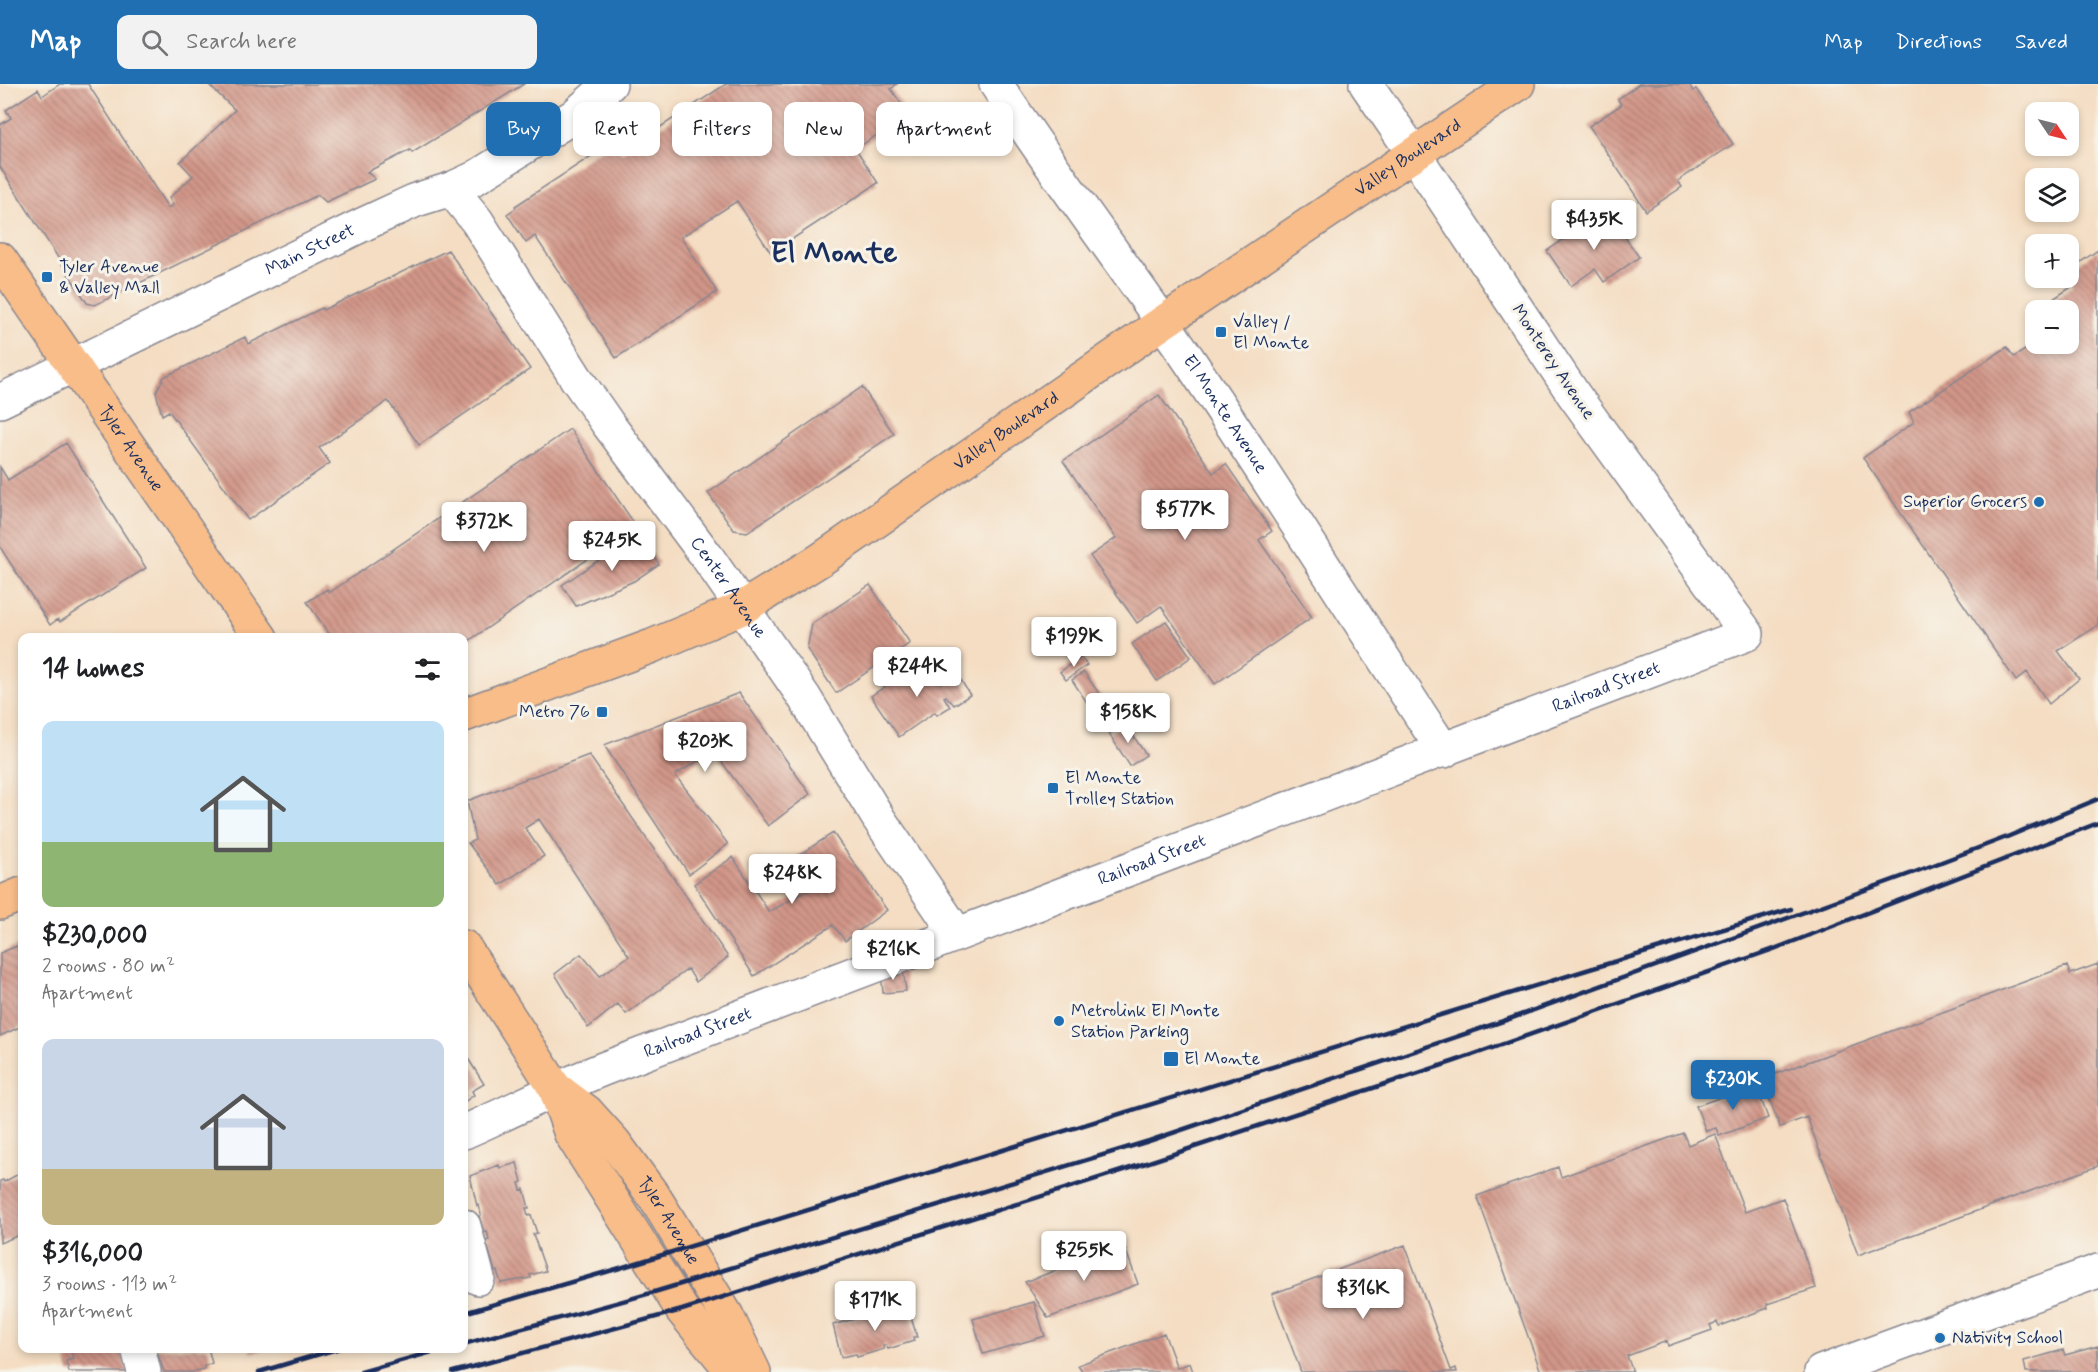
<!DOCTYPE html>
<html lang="en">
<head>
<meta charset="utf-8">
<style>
	body { margin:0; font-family:Mynerve,sans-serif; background:#f2f2f2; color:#202124; height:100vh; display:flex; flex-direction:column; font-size:22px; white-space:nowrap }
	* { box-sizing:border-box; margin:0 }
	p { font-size:20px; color:#757577 }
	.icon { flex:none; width:33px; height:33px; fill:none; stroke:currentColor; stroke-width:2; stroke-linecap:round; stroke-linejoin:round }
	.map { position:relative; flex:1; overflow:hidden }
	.details { position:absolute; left:18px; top:549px; width:450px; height:720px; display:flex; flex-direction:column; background:#fff; border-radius:12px; box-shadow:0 3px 9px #0003 }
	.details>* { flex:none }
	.top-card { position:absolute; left:486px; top:18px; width:570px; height:54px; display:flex; gap:12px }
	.needle { width:39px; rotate:125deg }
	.tools { position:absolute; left:2025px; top:18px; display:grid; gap:12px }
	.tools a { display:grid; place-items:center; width:54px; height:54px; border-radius:12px; background:#fff; box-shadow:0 3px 9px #0003; font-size:30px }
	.price { position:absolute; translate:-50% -51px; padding:0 14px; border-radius:6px; background:#fff; color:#222; font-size:20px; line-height:39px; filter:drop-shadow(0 2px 3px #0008) }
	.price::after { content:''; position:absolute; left:50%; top:36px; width:18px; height:14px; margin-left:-9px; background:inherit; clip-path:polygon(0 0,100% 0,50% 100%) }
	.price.current { background:#1f6fb2; color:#fff }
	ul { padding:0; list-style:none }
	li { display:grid; align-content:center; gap:12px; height:318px; padding:0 24px }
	li span { display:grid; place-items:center; height:186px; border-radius:12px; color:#555 }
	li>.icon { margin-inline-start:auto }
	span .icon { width:108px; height:108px; fill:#fffc; stroke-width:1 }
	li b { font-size:26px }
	h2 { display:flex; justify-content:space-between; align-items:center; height:72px; padding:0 24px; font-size:26px }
	.pill { padding:0 21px; border-radius:12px; background:#fff; box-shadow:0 3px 9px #0003; font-size:21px; line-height:54px }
	.pill.current { background:#1f6fb2; color:#fff }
	header { display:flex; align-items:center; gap:36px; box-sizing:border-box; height:84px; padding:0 30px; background:#1f6fb2; color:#fff }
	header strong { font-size:28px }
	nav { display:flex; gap:33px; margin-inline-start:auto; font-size:21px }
	.search { width:420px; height:54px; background:#f2f2f2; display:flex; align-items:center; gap:15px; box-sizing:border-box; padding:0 21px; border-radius:12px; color:#757577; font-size:22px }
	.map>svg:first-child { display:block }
	.building { fill:url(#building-back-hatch) }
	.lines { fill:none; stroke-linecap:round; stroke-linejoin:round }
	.minor-casing { stroke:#888690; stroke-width:36 }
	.major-casing { stroke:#888690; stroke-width:36 }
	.minor { stroke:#fff; stroke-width:33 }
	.major { stroke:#f8bd89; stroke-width:33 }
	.rail { stroke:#1b2f5e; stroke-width:4.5 }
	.poi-dot { fill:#1f6fb2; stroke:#f7f3e8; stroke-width:2 }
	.labels { text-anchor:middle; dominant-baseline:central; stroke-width:6; stroke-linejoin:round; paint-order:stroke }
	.street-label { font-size:18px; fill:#1b2f5e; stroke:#f7f3e8 }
	.poi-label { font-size:18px; fill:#1b2f5e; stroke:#f7f3e8; text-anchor:start }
	.town-label { font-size:30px; font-weight:bold; fill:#1b2f5e; stroke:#f7f3e8 }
</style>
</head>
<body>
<header>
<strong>Map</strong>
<div class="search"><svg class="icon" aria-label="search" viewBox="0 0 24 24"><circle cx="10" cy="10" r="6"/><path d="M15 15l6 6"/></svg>Search here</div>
<nav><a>Map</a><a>Directions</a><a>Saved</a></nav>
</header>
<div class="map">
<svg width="2098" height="1288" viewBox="0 0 2098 1288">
	<defs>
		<pattern id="building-back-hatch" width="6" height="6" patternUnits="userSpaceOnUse" patternTransform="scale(1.5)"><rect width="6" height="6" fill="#d29688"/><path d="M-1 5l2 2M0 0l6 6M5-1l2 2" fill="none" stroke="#aa7b72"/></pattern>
	</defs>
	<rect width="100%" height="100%" fill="#f7f3e8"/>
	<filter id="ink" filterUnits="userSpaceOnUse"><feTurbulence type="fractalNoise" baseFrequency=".0167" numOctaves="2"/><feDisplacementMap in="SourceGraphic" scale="12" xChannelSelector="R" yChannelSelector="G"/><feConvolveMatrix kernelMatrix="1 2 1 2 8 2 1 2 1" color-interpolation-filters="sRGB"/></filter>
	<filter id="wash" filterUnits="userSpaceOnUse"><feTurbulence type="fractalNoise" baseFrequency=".008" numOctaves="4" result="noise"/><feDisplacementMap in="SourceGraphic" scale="24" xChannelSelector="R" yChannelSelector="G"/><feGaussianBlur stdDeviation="1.35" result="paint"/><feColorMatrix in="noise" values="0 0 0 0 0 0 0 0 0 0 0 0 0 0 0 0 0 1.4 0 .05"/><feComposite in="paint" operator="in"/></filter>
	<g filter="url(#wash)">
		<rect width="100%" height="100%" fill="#f4ddc2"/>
		<g id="blocks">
			<path class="building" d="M 60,0 L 88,0 L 168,124 L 173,121 L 169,114 L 193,92 L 180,78 L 235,26 L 208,0 L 524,0 L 412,69 L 410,66 L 367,88 L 375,95 L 326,118 L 318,111 L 95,221 L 87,219 L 0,83 L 0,41 L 11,34 L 6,26 L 38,5 L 42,12 Z
				M 726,0 L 897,0 L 891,5 L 908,30 L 856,65 L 878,99 L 771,169 L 737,117 L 681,153 L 717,208 L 616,274 L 535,152 L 526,159 L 507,130 L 516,124 L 515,122 L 614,57 L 621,69 Z
				M 1639,0 L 1689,0 L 1693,7 L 1696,5 L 1733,60 L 1678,97 L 1682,103 L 1646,127 L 1589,42 L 1621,21 L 1618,15 Z
				M 1606,126 L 1639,173 L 1604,198 L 1595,185 L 1571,202 L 1547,167 Z
				M 448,166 L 530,285 L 419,361 L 388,317 L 319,364 L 330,379 L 248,436 L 169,327 L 162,331 L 156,308 L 164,293 L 245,253 L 248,260 L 322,224 L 323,226 Z
				M 2098,166 L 2098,541 L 2058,567 L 2079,595 L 2049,620 L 2027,588 L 2016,597 L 1863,374 L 1914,338 L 1909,328 L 2007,263 L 2014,273 L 2036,259 L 2068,260 L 2068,226 L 2061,226 L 2053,215 L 2073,202 L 2068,194 L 2068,187 Z
				M 862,303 L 894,350 L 747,448 L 734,446 L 708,409 Z
				M 1159,311 L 1213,389 L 1226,380 L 1272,447 L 1259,456 L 1312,533 L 1215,600 L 1161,522 L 1137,539 L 1090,472 L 1116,454 L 1063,377 Z
				M 570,345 L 636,442 L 464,560 L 464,554 L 332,554 L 307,518 L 327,505 L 329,509 Z
				M 66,359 L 146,484 L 60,538 L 58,535 L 50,541 L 0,463 L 0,383 L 8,396 Z
				M 638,450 L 659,480 L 634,497 L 576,522 L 562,501 Z
				M 870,501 L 910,559 L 836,609 L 807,565 L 812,540 Z
				M 1166,537 L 1191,573 L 1157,597 L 1132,560 Z
				M 1081,573 L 1087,581 L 1066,596 L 1060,588 Z
				M 927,579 L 941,599 L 950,593 L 952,595 L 958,591 L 970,611 L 954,621 L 946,612 L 944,613 L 950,623 L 937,631 L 935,628 L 899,653 L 871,612 L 908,587 Z
				M 1084,588 L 1113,629 L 1100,638 L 1072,596 Z
				M 739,609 L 810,710 L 768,742 L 714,667 L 675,691 L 728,760 L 689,790 L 604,661 Z
				M 1125,639 L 1146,671 L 1130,682 L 1109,650 Z
				M 589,671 L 728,873 L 696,898 L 688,885 L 626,930 L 618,920 L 588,944 L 555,890 L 581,870 L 600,892 L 629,872 L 539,735 L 525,744 L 544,772 L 500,801 L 468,759 L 475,756 L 467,717 Z
				M 833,749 L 887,826 L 845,857 L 833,841 L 754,892 L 694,800 L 733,773 L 769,828 L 812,804 L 796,773 Z
				M 17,862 L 22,871 L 22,942 L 0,952 L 0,869 Z
				M 2098,880 L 2098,1082 L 1858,1171 L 1807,1033 L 1780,1043 L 1762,995 L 2067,882 L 2070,890 Z
				M 903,885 L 906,907 L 883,909 L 881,887 Z
				M 464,968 L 484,1000 L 472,1007 L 474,1011 L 464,1018 Z
				M 1756,1001 L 1768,1034 L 1719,1052 L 1716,1044 L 1706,1047 L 1696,1022 Z
				M 1683,1049 L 1688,1061 L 1715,1050 L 1745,1128 L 1783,1114 L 1816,1204 L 1767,1220 L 1768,1224 L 1719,1242 L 1717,1238 L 1710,1241 L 1712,1246 L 1668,1262 L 1667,1257 L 1627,1272 L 1633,1288 L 1541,1288 L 1477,1112 L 1558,1083 L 1561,1093 Z
				M 517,1079 L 522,1098 L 519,1099 L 521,1106 L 524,1105 L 529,1124 L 526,1124 L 528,1132 L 531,1131 L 537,1149 L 533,1150 L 546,1187 L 530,1191 L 531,1194 L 501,1199 L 497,1187 L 495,1187 L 486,1157 L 489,1156 L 487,1147 L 484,1148 L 479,1132 L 481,1131 L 479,1121 L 477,1122 L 470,1092 L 499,1081 L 500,1084 Z
				M 22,1088 L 22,1142 L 20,1143 L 22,1150 L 0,1159 L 0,1097 L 3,1096 L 4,1098 Z
				M 1124,1161 L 1138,1200 L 1048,1234 L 1025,1198 Z
				M 1405,1161 L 1451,1286 L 1456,1284 L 1457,1288 L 1301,1288 L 1272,1210 Z
				M 1034,1218 L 1045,1252 L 983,1270 L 973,1235 Z
				M 907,1220 L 917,1253 L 913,1253 L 914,1257 L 888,1265 L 886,1261 L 883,1261 L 884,1265 L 857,1273 L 856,1270 L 841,1273 L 833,1241 Z
				M 1164,1249 L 1177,1284 L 1190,1279 L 1193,1288 L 1083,1288 L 1078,1281 Z
				M 2098,1262 L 2098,1288 L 2026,1288 L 2024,1277 L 2063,1266 L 2065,1271 Z
				M 70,1264 L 121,1264 L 128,1288 L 69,1288 L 66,1277 L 73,1275 Z
				M 156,1264 L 208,1264 L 212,1279 L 204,1282 L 204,1285 L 192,1288 L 164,1288 Z
				M 250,1264 L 264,1264 L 264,1265 L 251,1269 Z"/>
		</g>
	</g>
	<g filter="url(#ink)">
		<use href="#blocks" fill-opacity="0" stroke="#888690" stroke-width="1.5"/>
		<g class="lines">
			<g class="minor-casing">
				<g id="minor">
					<path id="s1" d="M 996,0 C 1058,95 1127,185 1191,279 C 1277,407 1359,538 1444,667"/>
					<path id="s2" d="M 451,105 L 477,137 L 576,294 L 608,340 L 708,474 L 804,613 L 879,735 L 957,850"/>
					<path id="s3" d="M 0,317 L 364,140 L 416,116 L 451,105 L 475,94 L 574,32 L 610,0"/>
					<path id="s4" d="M 464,1048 C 510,1028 556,1004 603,985 L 1747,550 L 1574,311 L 1414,70 L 1366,0"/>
					<path d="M 464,1142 L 478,1194"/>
					<path d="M 138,1264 L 144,1288"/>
					<path d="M 1821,1288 L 2098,1187"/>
				</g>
			</g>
			<g class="major-casing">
				<g id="major">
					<path id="s5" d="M 0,175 L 261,554"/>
					<path id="s6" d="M 464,631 L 652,562 L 742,524 L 820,476 L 1162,239 L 1518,0"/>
					<path d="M 0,819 L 22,810"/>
					<path d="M 464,863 L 555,1004 L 571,1050 L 669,1205 L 682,1226 L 733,1288"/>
					<path id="s7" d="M 555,1004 L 587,1028 L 614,1058 L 655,1114 L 727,1232 L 754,1288"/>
				</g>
			</g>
			<use href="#minor" class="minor"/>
			<use href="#major" class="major"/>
			<path class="rail" d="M 464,1229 L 620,1184 L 1590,885 L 1791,825
				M 464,1260 C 550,1236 639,1215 724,1186 L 1149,1057 L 1512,934 L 1915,788 L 2007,753 L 2098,715
				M 259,1288 L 340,1264
				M 361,1288 L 446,1264
				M 453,1288 L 682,1226 L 1137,1082 L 1455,977 L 1774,865 L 2098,739"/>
		</g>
	</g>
	<g class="poi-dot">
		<rect x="41" y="187" width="12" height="12" rx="3"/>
		<rect x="1215" y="242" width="12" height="12" rx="3"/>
		<circle cx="2039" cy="418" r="6"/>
		<rect x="596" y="622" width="12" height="12" rx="3"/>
		<rect x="1047" y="698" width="12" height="12" rx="3"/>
		<circle cx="1059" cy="937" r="6"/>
		<rect x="1163" y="967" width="16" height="16" rx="3"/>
		<circle cx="1940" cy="1254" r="6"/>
	</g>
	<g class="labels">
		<g class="street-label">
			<text stroke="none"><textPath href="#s6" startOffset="1102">Valley Boulevard</textPath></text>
			<text stroke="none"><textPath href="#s3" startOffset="345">Main Street</textPath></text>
			<text transform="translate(1553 278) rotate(56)">Monterey Avenue</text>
			<text stroke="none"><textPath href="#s1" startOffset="402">El Monte Avenue</textPath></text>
			<text stroke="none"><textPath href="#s6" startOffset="616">Valley Boulevard</textPath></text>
			<text stroke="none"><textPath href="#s5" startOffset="230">Tyler Avenue</textPath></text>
			<text stroke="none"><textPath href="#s2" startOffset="486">Center Avenue</textPath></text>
			<text stroke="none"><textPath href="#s4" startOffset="1226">Railroad Street</textPath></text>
			<text stroke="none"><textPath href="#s4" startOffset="740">Railroad Street</textPath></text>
			<text stroke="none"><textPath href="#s4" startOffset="254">Railroad Street</textPath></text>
			<text stroke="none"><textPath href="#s7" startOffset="176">Tyler Avenue</textPath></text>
		</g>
		<g class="poi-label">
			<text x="59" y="183">Tyler Avenue<tspan x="59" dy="21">&amp; Valley Mall</tspan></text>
			<text x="1233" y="238">Valley /<tspan x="1233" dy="21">El Monte</tspan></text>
			<text x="2027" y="418" text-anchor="end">Superior Grocers</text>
			<text x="590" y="628" text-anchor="end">Metro 76</text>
			<text x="1065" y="694">El Monte<tspan x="1065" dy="21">Trolley Station</tspan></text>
			<text x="1071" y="927">Metrolink El Monte<tspan x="1071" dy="21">Station Parking</tspan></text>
			<text x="1184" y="975">El Monte</text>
			<text x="1952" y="1254">Nativity School</text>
		</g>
		<g class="town-label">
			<text x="834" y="169">El Monte</text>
		</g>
	</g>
</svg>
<div class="tools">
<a><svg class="needle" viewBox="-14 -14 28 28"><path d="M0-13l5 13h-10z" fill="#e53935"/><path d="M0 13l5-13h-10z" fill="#757577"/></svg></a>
<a><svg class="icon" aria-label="layers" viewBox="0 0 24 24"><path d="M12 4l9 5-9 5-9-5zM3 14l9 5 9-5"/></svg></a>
<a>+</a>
<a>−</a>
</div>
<b class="price" style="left:1594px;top:167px">$435K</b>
<b class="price" style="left:1185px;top:457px">$577K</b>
<b class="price" style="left:484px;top:469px">$372K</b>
<b class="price" style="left:612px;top:488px">$245K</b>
<b class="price" style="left:1074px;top:584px">$199K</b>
<b class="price" style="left:917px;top:614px">$244K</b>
<b class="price" style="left:1128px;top:660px">$158K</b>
<b class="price" style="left:705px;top:689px">$203K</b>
<b class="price" style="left:792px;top:821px">$248K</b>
<b class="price" style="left:893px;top:897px">$216K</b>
<b class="price current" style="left:1733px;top:1027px">$230K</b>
<b class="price" style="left:1084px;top:1198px">$255K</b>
<b class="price" style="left:1363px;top:1236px">$316K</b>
<b class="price" style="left:875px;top:1248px">$171K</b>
<div class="top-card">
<a class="pill current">Buy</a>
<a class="pill">Rent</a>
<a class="pill">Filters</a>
<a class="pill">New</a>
<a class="pill">Apartment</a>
</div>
<section class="details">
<h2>14 homes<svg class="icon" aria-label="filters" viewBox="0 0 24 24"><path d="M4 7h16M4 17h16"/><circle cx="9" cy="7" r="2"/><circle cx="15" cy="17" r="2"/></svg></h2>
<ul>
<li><span style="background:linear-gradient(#bfe0f5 65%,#8fb573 0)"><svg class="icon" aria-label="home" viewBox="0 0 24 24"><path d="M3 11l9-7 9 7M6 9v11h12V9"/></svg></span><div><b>$230,000</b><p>2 rooms · 80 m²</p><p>Apartment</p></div></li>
<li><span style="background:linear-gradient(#c9d6e8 70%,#c2b280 0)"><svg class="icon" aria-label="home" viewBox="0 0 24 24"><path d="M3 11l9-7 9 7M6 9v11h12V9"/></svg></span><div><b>$316,000</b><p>3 rooms · 113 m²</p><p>Apartment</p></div></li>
</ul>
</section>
</div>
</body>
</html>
